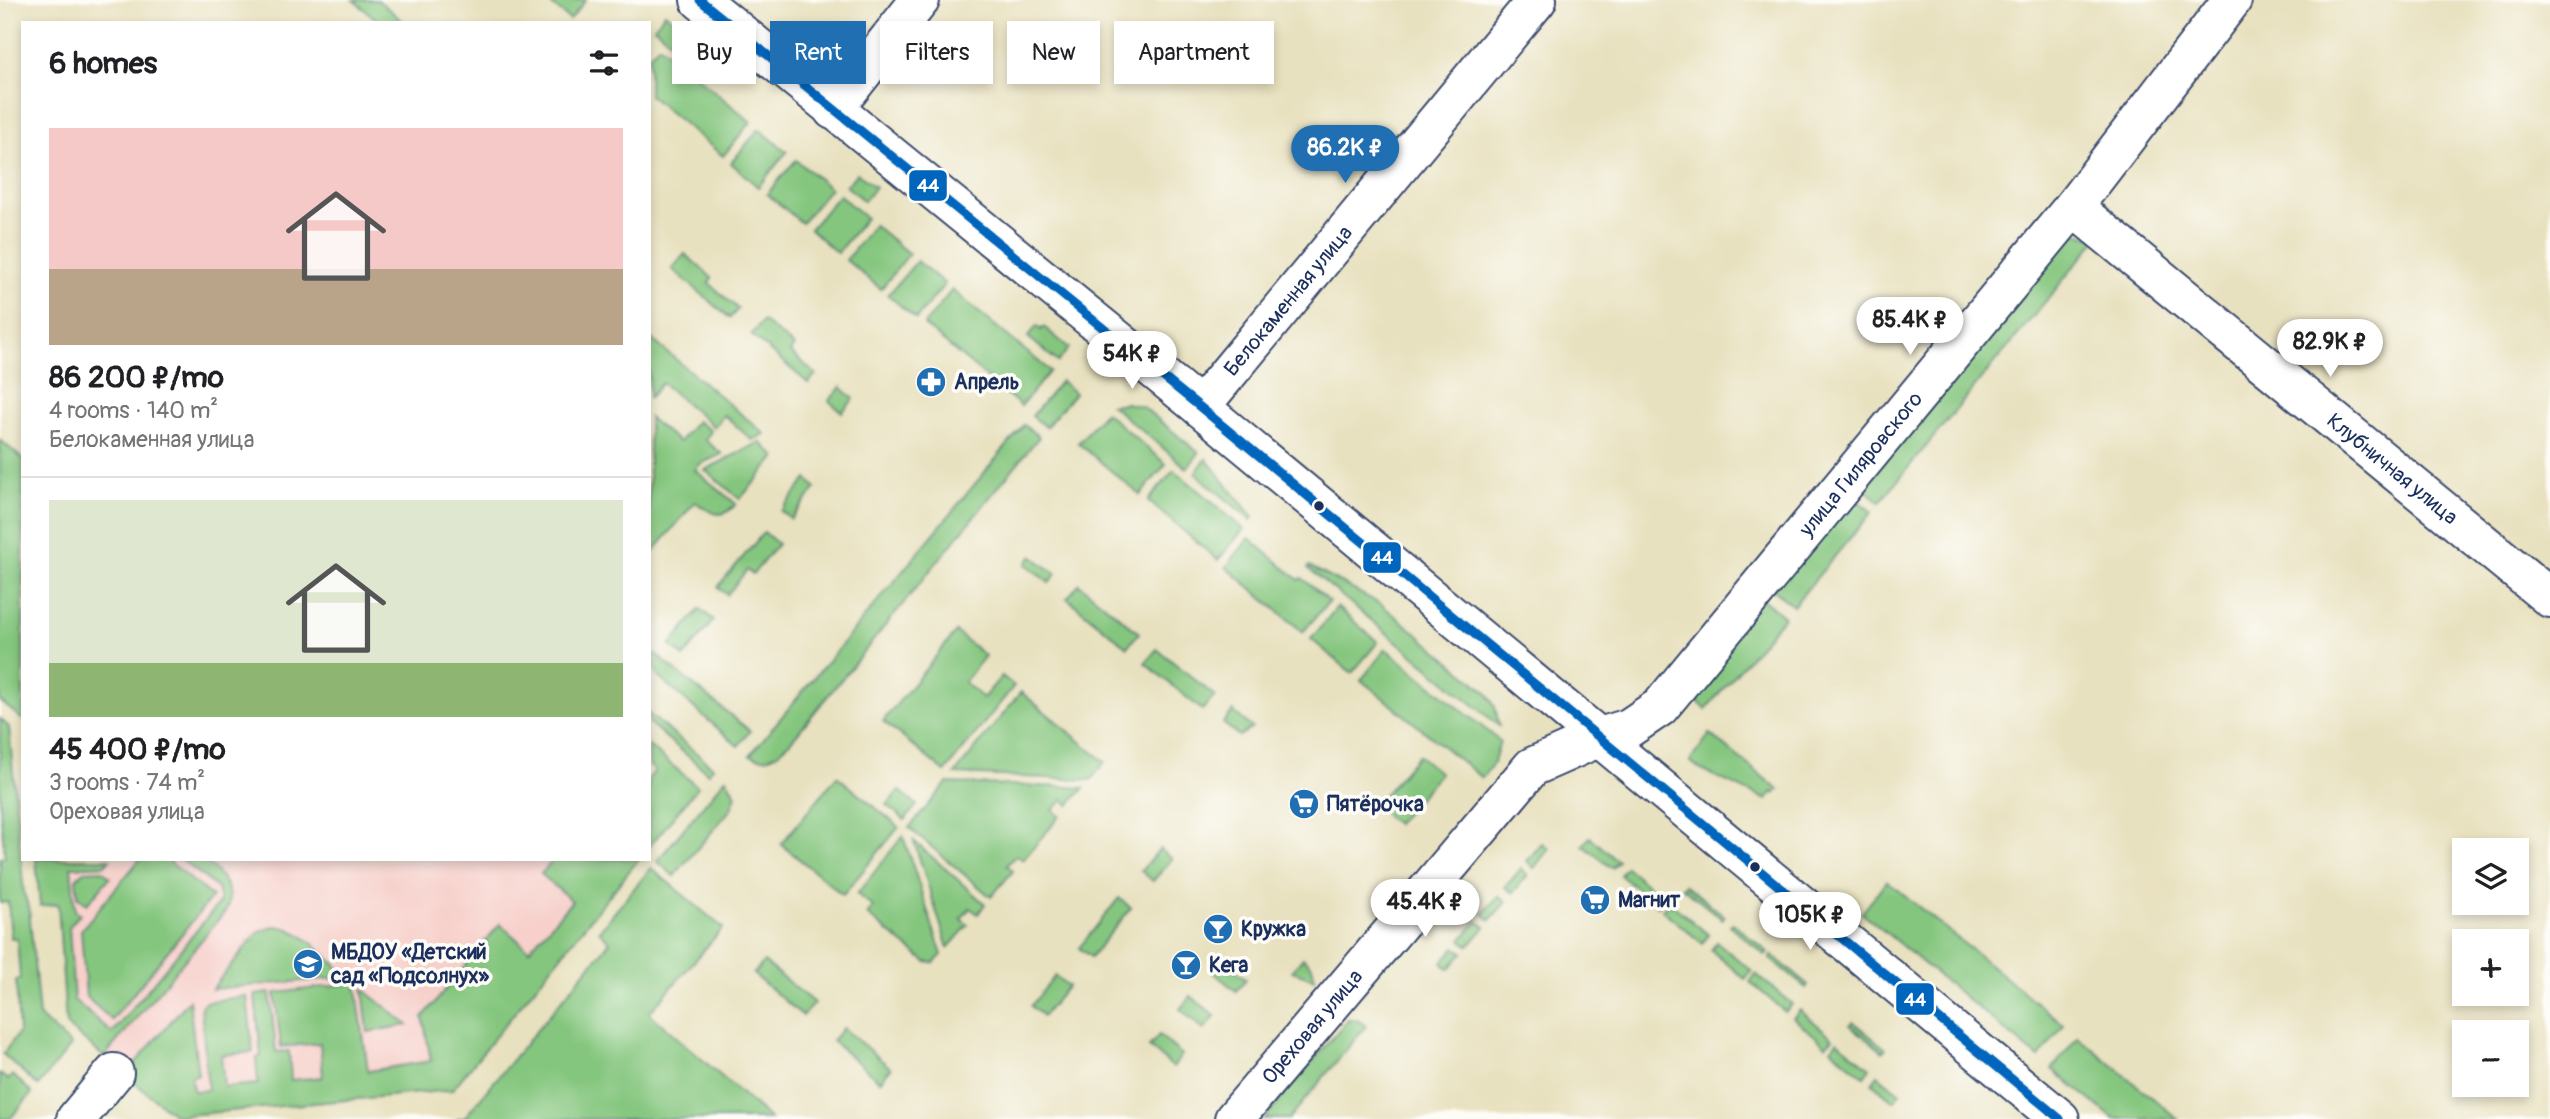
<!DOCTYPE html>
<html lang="en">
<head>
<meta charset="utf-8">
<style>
	body { margin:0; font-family:Pangolin,sans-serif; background:#f6f6f6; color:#202124; height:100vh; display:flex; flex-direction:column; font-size:26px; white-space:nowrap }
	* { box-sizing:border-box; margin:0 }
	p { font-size:23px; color:#757577 }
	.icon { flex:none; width:38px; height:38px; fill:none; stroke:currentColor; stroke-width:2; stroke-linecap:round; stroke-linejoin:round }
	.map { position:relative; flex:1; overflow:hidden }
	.panel { position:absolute; left:21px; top:21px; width:630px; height:840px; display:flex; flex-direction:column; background:#fff; border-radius:0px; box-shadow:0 4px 10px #0003 }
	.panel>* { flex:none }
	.top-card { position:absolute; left:672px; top:21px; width:665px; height:63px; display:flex; gap:14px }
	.fabs { position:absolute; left:2452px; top:838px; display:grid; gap:14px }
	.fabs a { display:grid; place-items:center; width:77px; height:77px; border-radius:0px; background:#fff; box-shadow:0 4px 10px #0003; font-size:35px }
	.price { position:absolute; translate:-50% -60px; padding:0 16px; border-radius:24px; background:#fff; color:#222; font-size:23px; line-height:46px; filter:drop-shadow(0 2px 4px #0008) }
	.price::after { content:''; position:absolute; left:50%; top:42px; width:21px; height:16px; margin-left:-10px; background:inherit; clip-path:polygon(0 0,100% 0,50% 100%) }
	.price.on { background:#1f6fb2; color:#fff }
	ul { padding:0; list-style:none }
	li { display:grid; align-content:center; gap:14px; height:371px; padding:0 28px }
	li+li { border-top:2px solid #e0e0e0 }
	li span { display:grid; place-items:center; height:217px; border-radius:0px; color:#555 }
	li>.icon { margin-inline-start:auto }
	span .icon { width:126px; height:126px; fill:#fffc; stroke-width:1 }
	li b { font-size:30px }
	h2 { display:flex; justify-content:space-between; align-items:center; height:84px; padding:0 28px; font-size:30px }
	.tag { padding:0 24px; border-radius:0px; background:#fff; box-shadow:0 4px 10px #0003; font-size:24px; line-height:63px }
	.tag.on { background:#1f6fb2; color:#fff }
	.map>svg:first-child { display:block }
	.built { fill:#f7d0cb }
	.green { fill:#84c67e; stroke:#507a6e; stroke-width:2 }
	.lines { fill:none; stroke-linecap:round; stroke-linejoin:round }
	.street-casing { stroke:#3a4a6d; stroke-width:42 }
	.secondary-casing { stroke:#3a4a6d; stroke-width:42 }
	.street { stroke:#fff; stroke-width:38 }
	.secondary { stroke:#fff; stroke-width:38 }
	.bus-1-casing { stroke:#fdfcf7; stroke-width:14 }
	.bus-1 { stroke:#0065bd; stroke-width:9 }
	.bus-dot { fill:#1b2f5e; stroke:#fdfcf7; stroke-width:2.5 }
	.labels { text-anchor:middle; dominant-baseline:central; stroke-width:7; stroke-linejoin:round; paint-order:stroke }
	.street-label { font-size:21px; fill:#1b2f5e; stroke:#fdfcf7 }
	.poi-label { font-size:21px; font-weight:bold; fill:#1b2f5e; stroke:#fdfcf7; text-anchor:start }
	.line-badge { stroke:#fdfcf7; stroke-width:2.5 }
	.badge-label { font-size:19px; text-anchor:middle; font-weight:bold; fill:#fff }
</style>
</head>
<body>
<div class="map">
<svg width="2550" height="1119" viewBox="0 0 2550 1119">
	<rect width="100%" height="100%" fill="#fdfcf7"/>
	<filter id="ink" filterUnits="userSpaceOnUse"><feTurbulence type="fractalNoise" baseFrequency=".0143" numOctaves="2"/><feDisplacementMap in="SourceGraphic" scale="14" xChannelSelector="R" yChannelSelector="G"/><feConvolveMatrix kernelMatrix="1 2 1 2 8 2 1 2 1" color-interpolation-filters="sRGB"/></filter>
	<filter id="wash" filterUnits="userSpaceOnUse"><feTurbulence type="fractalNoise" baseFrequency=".00686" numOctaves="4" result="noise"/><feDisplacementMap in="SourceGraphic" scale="28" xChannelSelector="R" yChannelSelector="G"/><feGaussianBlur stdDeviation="1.57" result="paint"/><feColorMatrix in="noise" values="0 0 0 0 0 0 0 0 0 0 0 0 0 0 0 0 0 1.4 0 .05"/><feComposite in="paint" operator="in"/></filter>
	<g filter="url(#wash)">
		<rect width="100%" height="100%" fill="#e8e1bf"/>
		<path class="built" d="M 54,859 L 639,859 L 452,1090 L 176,1116 L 66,1025 Z"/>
		<path class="green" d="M 353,0 L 378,0 L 405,23 L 381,23 Z
			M 546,0 L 586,0 L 570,20 Z
			M 665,13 L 693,37 L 682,51 L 654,27 Z
			M 659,45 L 751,122 L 723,156 L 649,95 L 649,56 Z
			M 759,129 L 787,152 L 758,187 L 731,163 Z
			M 796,160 L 830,188 L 802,223 L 767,194 Z
			M 857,173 L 875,187 L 864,201 L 846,186 Z
			M 839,195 L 866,218 L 837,253 L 810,229 Z
			M 874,225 L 909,254 L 881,289 L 846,260 Z
			M 2077,233 L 2097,239 L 1880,502 L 1856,482 L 2056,240 Z
			M 685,254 L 712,278 L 709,283 L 738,309 L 730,318 L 672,269 Z
			M 917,261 L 945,284 L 916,319 L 888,295 Z
			M 952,290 L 1050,371 L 1021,406 L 924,325 Z
			M 763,321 L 794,346 L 790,352 L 816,374 L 808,383 L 751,335 Z
			M 1037,326 L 1041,330 L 1044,327 L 1069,348 L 1058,362 L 1028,337 Z
			M 649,337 L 765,434 L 752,440 L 724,415 L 714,427 L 662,383 L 649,398 Z
			M 1061,381 L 1075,393 L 1046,427 L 1032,416 Z
			M 841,387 L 854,399 L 842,412 L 829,401 Z
			M 1126,403 L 1143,407 L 1199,453 L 1187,468 L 1111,405 Z
			M 1105,412 L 1166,464 L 1140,495 L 1078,443 Z
			M 649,418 L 679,442 L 697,421 L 711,431 L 705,440 L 722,454 L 700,464 L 695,470 L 736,504 C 721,522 711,512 695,502 L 649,557 Z
			M 1024,425 L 1039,437 L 796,735 C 784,749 770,765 750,755 Z
			M 0,440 L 23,459 L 23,720 L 0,701 Z
			M 760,442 L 776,457 L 740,499 L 705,470 Z
			M 1206,459 L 1253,517 L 1251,520 L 1195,473 Z
			M 1174,470 L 1244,529 L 1218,560 L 1148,501 Z
			M 807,479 L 816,488 L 791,519 L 781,511 Z
			M 1847,492 L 1872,512 L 1793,606 L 1768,585 Z
			M 764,532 L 778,544 L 753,574 L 747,570 L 727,595 L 718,587 Z
			M 1249,538 L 1299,580 L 1302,578 L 1329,601 L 1303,632 L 1226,567 Z
			M 1032,556 L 1056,574 L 1049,583 L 1026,564 Z
			M 1309,566 L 1382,605 L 1444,656 L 1487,693 L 1495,707 L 1499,726 L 1308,568 Z
			M 1079,584 L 1139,633 L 1127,647 L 1067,598 Z
			M 1759,596 L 1784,617 L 1706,709 L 1682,688 Z
			M 1337,607 L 1378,642 L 1352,673 L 1311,639 Z
			M 700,609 L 714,620 L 684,657 L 670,645 Z
			M 956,632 L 985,656 L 964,682 L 983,698 L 1002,676 L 1014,686 L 945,772 L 883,721 Z
			M 1157,649 L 1215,696 L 1202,710 L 1145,663 Z
			M 1386,649 L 1500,741 L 1494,762 L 1482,778 L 1361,680 Z
			M 654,653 L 750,731 L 738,746 L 662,680 C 654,671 652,664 654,653 Z
			M 1021,692 L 1105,762 L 1091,780 L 955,774 Z
			M 1233,711 L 1252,728 L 1239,736 L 1223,723 Z
			M 649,714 L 713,767 L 708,773 L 649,723 Z
			M 0,719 L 9,727 L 22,872 L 24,894 L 29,908 L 39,1016 L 71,1045 L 38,1086 L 3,1054 L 19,1032 L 16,980 L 20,979 L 17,938 L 11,938 L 8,902 L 0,903 L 0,858 L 5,857 L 0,812 Z
			M 1710,734 L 1779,790 L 1775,794 L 1772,792 L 1767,800 L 1701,770 L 1690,761 Z
			M 649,746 L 698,787 L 649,847 L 649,778 L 655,771 L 649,765 Z
			M 1418,755 L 1440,773 L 1396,824 L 1375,806 Z
			M 837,776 L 899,827 L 843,895 L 781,844 Z
			M 726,778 L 736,795 L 731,809 L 674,876 L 657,861 Z
			M 947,783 L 1068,787 L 1084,788 L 1069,805 L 1063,800 L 1053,810 L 1060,816 L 1023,860 L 1016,855 L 1007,865 L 1013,871 L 991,897 L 909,828 Z
			M 899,790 L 917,805 L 905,820 L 887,805 Z
			M 903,836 L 942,955 L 934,963 L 926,962 L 867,915 L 873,907 L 857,894 Z
			M 1590,837 L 1618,861 L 1612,868 L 1583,845 Z
			M 914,841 L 985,904 L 978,914 L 970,908 L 961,919 L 968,925 L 948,948 Z
			M 1542,843 L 1549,849 L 1534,868 L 1527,861 Z
			M 1160,849 L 1172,859 L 1153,881 L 1141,871 Z
			M 36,859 L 110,859 L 105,865 L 71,867 L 75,911 L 80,914 L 69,927 L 74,1000 L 112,1033 L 220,902 L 217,888 L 181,859 L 203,859 C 219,873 237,889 225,912 L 104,1057 L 66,1025 L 58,904 L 40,906 Z
			M 140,859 L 166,859 L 212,897 L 112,1020 L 86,997 L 81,930 Z
			M 554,859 L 639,859 L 452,1090 L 176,1116 L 125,1075 L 189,1000 L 198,1075 L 191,1076 L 193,1091 L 208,1090 L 201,1006 L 206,1002 L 247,996 L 253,1052 L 221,1055 L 224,1087 L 258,1084 L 256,1058 L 261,1056 L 255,995 L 270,993 L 276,1052 L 289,1051 L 291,1080 L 323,1077 L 320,1043 L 281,1047 L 275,993 L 356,983 L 368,1071 L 431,1061 L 423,1017 L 500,924 L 529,950 L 572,901 L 541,874 Z
			M 1626,867 L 1664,899 L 1658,906 L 1620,875 Z
			M 651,868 L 723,928 L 649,1013 L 770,1119 L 457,1119 L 464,1118 L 610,942 L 599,931 Z
			M 1521,869 L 1528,875 L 1513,893 L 1505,887 Z
			M 102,870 L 110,877 L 87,904 L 78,897 L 76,879 L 84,871 Z
			M 1887,881 L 2064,1025 L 2039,1058 L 1862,913 Z
			M 1685,884 L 1724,916 L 1722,919 L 1682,887 Z
			M 1498,896 L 1506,902 L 1490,920 L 1483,914 Z
			M 1119,898 L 1131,908 L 1091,957 L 1079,948 Z
			M 1669,902 L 1709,935 L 1702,943 L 1662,910 Z
			M 1477,921 L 1485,927 L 1469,946 L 1461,940 Z
			M 1733,923 L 1768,952 L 1765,955 L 1730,926 Z
			M 274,926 C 301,926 329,959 348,977 L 212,989 L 257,933 Z
			M 1717,942 L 1752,971 L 1745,979 L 1711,950 Z
			M 1455,947 L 1463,953 L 1449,969 L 1442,963 Z
			M 1772,955 L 1808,985 L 1806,988 L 1770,959 Z
			M 1303,958 L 1312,966 L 1315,979 L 1292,971 Z
			M 1222,959 L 1246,979 L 1236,991 L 1212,971 Z
			M 764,962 L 814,1003 L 803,1016 L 753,974 Z
			M 1756,974 L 1792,1004 L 1785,1012 L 1750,982 Z
			M 1055,976 L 1068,986 L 1043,1016 L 1031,1006 Z
			M 363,989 L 408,1025 L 368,1032 Z
			M 1191,996 L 1215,1016 L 1204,1030 L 1180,1009 Z
			M 1800,1010 L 1833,1038 L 1826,1045 L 1793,1018 Z
			M 1348,1019 L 1357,1020 L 1366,1026 L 1289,1119 L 1264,1119 Z
			M 1853,1022 L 1886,1049 L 1883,1052 L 1850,1025 Z
			M 843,1028 L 891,1068 L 880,1081 L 832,1041 Z
			M 1159,1035 L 1182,1055 L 1173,1067 L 1149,1047 Z
			M 2078,1037 L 2178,1119 L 2114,1119 L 2052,1069 Z
			M 1837,1041 L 1870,1068 L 1864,1076 L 1831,1049 Z
			M 0,1074 L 8,1080 L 13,1075 L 32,1093 L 10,1119 L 0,1119 Z
			M 1878,1075 L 1900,1093 L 1894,1101 L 1872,1083 Z"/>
	</g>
	<g filter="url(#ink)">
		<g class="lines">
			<g class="street-casing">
				<g id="street">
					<path d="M 833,110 L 920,0"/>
					<path id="s1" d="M 2073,207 L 2550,598"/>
					<path id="s2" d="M 1200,407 L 1537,0"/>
					<path d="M 76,1119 L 114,1073"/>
					<path id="s3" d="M 1234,1119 L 1532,767 L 1600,737"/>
				</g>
			</g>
			<g class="secondary-casing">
				<g id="secondary">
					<path d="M 700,0 L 1200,407 L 2060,1119"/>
					<path id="s4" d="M 1600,737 L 1629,728 L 1660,707 L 2073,207 L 2232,0"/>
				</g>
			</g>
			<use href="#street" class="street"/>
			<use href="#secondary" class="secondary"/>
			<g class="bus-1-casing">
				<path id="bus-1" d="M 700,0 L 1200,407 L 2060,1119"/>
			</g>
			<use href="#bus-1" class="bus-1"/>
		</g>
	</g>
	<defs>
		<g id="pharmacy-disc" transform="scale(1.575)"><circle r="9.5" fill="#1f6fb2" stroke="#fdfcf7"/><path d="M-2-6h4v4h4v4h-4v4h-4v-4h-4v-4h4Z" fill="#fff"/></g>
		<g id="supermarket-disc" transform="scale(1.575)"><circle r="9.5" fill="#1f6fb2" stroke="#fdfcf7"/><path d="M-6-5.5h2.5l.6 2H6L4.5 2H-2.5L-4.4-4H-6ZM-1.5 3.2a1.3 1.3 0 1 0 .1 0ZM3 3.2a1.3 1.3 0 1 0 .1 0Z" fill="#fff"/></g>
		<g id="bar-disc" transform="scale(1.575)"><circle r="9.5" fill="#1f6fb2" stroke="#fdfcf7"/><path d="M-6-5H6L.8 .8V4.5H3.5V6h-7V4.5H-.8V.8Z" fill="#fff"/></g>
		<g id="school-disc" transform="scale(1.575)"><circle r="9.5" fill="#1f6fb2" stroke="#fdfcf7"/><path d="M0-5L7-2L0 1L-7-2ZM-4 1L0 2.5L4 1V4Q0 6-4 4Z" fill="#fff"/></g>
	</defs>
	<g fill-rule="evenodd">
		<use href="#pharmacy-disc" x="931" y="382"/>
		<use href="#supermarket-disc" x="1304" y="804"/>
		<use href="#supermarket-disc" x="1595" y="900"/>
		<use href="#bar-disc" x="1218" y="929"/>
		<use href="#school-disc" x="308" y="964"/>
		<use href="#bar-disc" x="1186" y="965"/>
	</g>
	<g class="bus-dot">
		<circle cx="1319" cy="506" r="6"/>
		<circle cx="1755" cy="867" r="6"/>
	</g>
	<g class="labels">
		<g class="street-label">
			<text stroke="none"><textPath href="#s2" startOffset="138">Белокаменная улица</textPath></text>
			<text stroke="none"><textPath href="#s4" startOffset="383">улица Гиляровского</textPath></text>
			<text stroke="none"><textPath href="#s1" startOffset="413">Клубничная улица</textPath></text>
			<text stroke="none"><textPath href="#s3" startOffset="121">Ореховая улица</textPath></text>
		</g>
		<g class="poi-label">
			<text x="954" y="382">Апрель</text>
			<text x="1327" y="804">Пятёрочка</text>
			<text x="1618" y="900">Магнит</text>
			<text x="1241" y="929">Кружка</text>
			<text x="331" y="952">МБДОУ «Детский<tspan x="331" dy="24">сад «Подсолнух»</tspan></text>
			<text x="1209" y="965">Кега</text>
		</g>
	</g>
	<g class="line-badge">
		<rect x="908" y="169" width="40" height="33" rx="7" fill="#0065bd"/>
		<rect x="1362" y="541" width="40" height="33" rx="7" fill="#0065bd"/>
		<rect x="1895" y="982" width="40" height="34" rx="7" fill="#0065bd"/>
	</g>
	<g class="badge-label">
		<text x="928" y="192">44</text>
		<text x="1382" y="564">44</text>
		<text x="1915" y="1006">44</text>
	</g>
</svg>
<div class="fabs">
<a><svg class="icon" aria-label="layers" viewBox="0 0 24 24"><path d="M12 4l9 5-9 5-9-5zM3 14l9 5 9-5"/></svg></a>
<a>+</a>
<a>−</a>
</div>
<b class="price on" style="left:1345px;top:185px">86.2K ₽</b>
<b class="price" style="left:1910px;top:357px">85.4K ₽</b>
<b class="price" style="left:2330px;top:379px">82.9K ₽</b>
<b class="price" style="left:1132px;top:391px">54K ₽</b>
<b class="price" style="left:1425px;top:939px">45.4K ₽</b>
<b class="price" style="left:1810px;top:952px">105K ₽</b>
<div class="top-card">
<a class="tag">Buy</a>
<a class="tag on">Rent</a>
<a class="tag">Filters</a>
<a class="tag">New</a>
<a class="tag">Apartment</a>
</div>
<section class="panel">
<h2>6 homes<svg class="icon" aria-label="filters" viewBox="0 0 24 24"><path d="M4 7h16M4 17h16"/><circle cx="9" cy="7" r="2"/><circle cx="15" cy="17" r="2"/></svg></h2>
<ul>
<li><span style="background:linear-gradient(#f6c9c9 65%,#b9a48a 0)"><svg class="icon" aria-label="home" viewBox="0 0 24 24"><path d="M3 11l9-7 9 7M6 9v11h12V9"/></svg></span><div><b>86 200 ₽/mo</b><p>4 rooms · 140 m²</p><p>Белокаменная улица</p></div></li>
<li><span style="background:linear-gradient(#dfe7d0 75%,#8fb573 0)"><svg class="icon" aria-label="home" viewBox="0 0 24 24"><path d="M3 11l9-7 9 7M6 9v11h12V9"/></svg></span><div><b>45 400 ₽/mo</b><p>3 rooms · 74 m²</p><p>Ореховая улица</p></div></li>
</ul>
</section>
</div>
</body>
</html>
